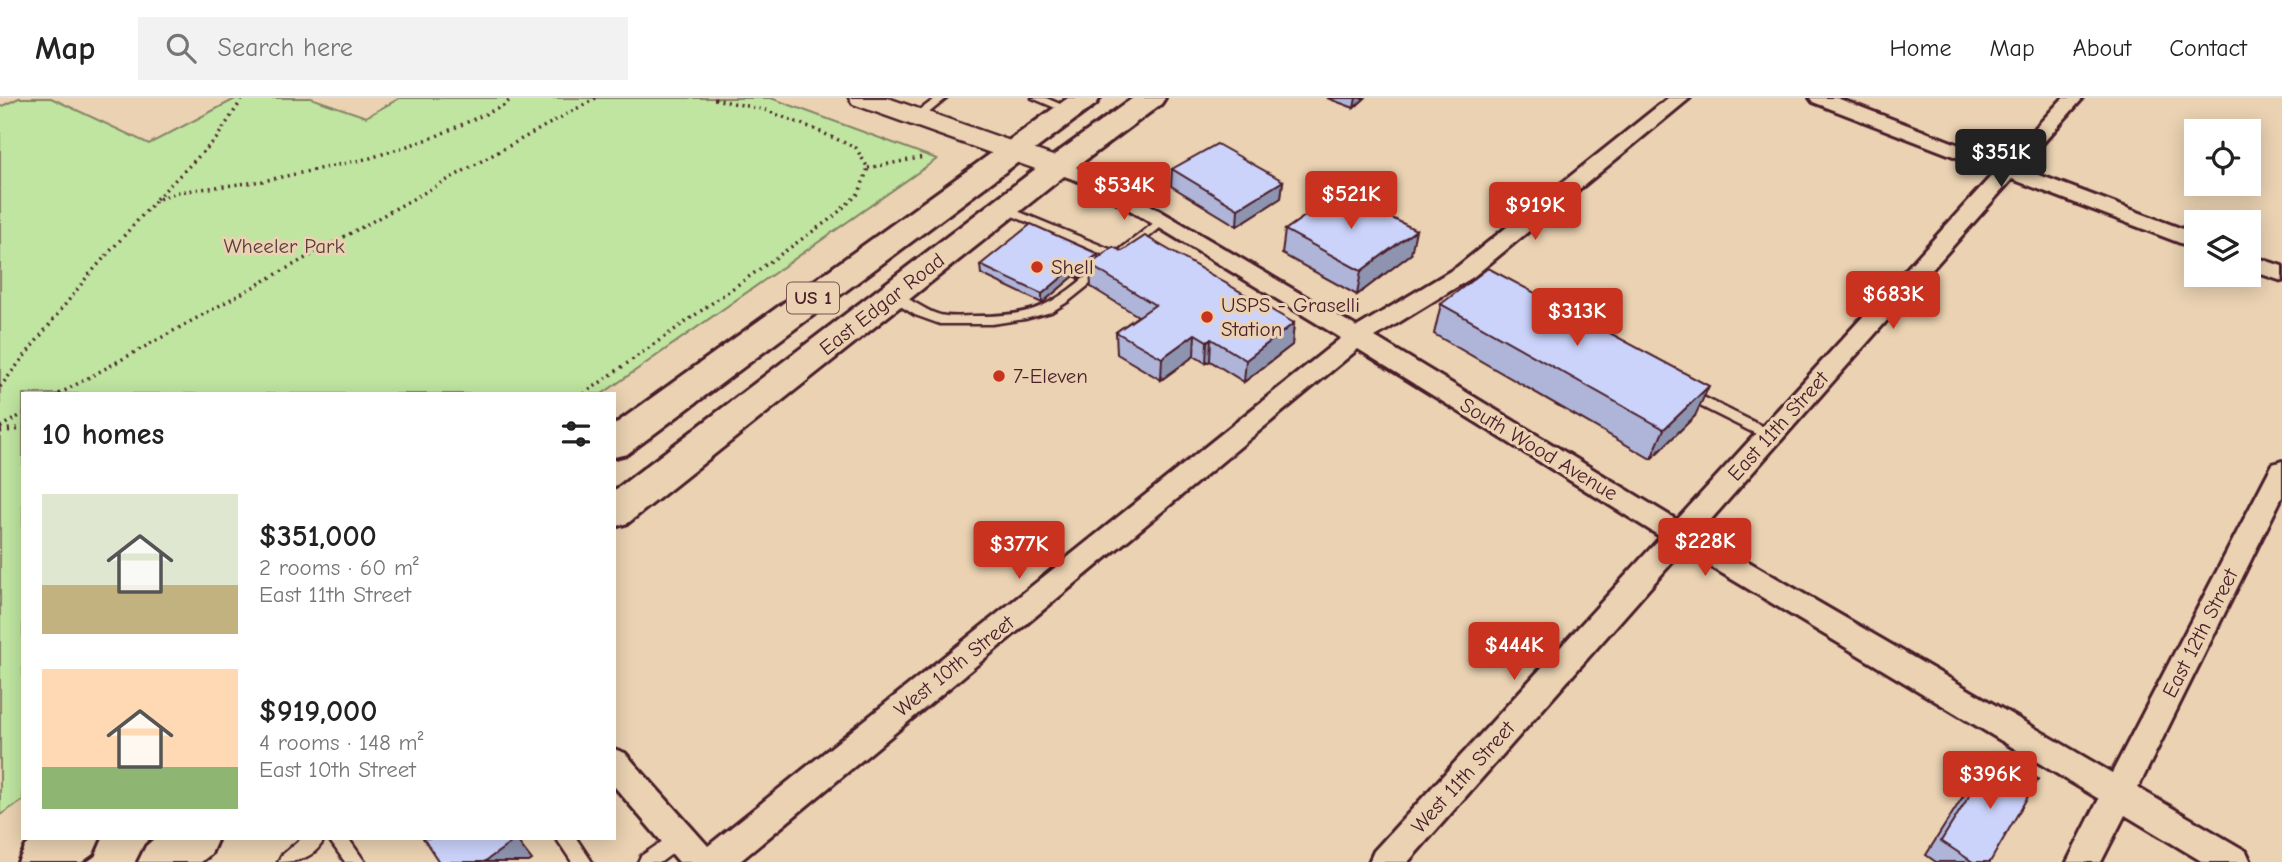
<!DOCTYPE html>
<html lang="en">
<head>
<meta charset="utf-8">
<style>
	body { margin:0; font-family:"Comic Neue",sans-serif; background:#f2f2f2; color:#222; height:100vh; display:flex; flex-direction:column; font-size:26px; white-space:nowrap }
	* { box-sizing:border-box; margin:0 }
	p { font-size:23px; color:#767676 }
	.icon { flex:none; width:38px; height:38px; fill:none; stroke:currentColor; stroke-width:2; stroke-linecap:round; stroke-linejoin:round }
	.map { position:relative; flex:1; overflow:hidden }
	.details { position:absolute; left:21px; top:294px; width:595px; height:448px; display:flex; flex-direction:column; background:#fff; border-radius:0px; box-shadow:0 4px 18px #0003 }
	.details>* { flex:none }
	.fabs { position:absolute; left:2184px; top:21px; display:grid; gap:14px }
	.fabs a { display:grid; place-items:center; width:77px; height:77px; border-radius:0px; background:#fff; box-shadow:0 4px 18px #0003; font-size:35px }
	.price { position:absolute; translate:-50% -60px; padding:0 16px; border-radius:7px; background:#c8321e; color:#fff; font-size:23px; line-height:46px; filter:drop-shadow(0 2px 4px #0008) }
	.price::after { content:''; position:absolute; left:50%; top:42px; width:21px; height:16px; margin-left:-10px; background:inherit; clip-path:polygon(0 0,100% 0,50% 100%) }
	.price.on { background:#222; color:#fff }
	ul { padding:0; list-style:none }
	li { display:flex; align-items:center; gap:21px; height:175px; padding:0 21px }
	li span { display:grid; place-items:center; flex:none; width:196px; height:140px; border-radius:0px; color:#555 }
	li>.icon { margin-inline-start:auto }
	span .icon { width:84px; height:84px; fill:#fffc; stroke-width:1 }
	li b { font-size:30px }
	h2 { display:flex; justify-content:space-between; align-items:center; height:84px; padding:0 21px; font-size:30px }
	header { display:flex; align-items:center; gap:42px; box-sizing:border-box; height:98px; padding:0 35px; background:#fff; border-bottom:2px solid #e0e0e0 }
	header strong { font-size:33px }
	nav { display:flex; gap:38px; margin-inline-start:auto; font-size:24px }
	.search { width:490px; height:63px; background:#f2f2f2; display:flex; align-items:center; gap:18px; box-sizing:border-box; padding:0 24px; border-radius:0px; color:#767676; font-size:26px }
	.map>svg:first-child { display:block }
	.green { fill:#bfe5a0; stroke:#848266; stroke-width:2 }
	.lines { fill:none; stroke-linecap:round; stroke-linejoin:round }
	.service-casing { stroke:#4a1f2b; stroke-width:5 }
	.minor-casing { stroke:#4a1f2b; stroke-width:6 }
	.secondary-casing { stroke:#4a1f2b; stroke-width:5 }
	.trunk-casing { stroke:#4a1f2b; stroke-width:6 }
	.path-far1 { stroke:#4a1f2b; stroke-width:3.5; stroke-dasharray:2 4.5; stroke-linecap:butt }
	.path { stroke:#4a1f2b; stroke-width:5; stroke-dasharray:2 6; stroke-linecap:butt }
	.service { fill:#ead2b2; fill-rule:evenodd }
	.minor { fill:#ead2b2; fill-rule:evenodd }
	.secondary { fill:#ead2b2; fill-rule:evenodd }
	.trunk { fill:#ead2b2; fill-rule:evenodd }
	.wall { fill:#afb5d8; stroke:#4a1f2b; stroke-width:2 }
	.shaded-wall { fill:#8e94b0; stroke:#4a1f2b; stroke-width:2 }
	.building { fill:#cbd3fb; stroke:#4a1f2b; stroke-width:2 }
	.poi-dot { fill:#c8321e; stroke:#ead2b2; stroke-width:2.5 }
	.labels { text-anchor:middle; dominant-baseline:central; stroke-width:6; stroke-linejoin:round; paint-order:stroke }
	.shield { fill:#ead2b2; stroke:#7a5554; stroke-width:2 }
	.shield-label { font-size:19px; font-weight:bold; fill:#4a1f2b }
	.park-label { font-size:21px; fill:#5c3d3d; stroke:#ead2b2 }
	.poi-label { font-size:21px; fill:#4a1f2b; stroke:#ead2b2; text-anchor:start }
	.street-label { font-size:21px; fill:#4a1f2b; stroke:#ead2b2 }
</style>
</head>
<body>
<header>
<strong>Map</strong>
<div class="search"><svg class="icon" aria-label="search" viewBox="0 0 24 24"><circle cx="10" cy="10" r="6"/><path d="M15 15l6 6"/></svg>Search here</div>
<nav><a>Home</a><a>Map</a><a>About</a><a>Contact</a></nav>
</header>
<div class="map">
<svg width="2282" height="764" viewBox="0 0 2282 764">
	<rect width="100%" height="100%" fill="#ead2b2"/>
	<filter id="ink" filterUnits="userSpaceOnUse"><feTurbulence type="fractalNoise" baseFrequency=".0143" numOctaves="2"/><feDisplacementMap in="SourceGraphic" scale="14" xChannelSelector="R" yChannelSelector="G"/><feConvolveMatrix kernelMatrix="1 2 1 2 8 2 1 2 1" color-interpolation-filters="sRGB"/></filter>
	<g filter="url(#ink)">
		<path class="green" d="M 19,0 L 51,0 L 149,46 L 237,0 L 311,0 L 366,19 L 400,0 L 771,0 L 937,61 L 602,296 L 23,296 L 23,702 L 0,717 L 0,9 Z"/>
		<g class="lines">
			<g class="service-casing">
				<path id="service" d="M 936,0 L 947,0 L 920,22 L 912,22 L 912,18 Z
					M 1032,0 L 1046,0 L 1074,12 L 1073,14 L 1065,14 Z
					M 1005,108 L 1117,154 L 1160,120 L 1164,119 L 1170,122 L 1069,203 L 1051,214 L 1025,221 L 992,226 L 940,226 L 915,217 L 889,201 L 887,198 L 889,195 C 901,193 923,212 937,216 C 948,220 963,218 975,218 C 997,218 1024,217 1044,207 C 1068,196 1089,175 1109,159 L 1001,113 L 1001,109 Z
					M 1687,291 L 1774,334 L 1776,337 L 1769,342 L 1764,340 L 1682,299 L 1680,296 Z
					M 679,732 L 685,734 L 688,740 L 685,746 L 661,764 L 638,764 L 641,758 Z
					M 302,740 L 325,740 C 315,760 298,764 278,764 L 281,758 Z
					M 328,740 L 348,740 L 365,764 L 345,764 Z
					M 556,740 L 576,740 L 592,764 L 572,764 Z"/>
			</g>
			<g class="minor-casing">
				<path id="minor" d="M 1668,0 L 1690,0 L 1473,179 L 1375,239 L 1677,422 L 1995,74 L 1813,4 L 1810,0 L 1837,0 L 2004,64 L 2063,0 L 2083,0 L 2021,70 L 2196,136 L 2196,151 L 2012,81 L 1699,435 L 2112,675 L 2269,373 L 2273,366 L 2282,363 L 2282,399 L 2138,690 L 2246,753 L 2251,764 L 2203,764 L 2125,717 L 2101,764 L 2067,764 L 2099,701 L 1683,452 L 1408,764 L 1369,764 L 1374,753 L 1661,439 L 1358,251 L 739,764 L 679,764 L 614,688 L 614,651 L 625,655 L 708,748 L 1341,240 L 1087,86 L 1050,73 L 1047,69 L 1050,65 L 1064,65 L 1101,78 L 1357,229 L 1457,169 Z
					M 2249,157 L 2282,168 L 2282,183 L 2249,172 Z"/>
			</g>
			<g class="secondary-casing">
				<path id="secondary" d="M 849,0 L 888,0 L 1067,63 L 1071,69 L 1067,75 L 1057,78 L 1047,75 L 853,6 Z"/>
			</g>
			<g class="trunk-casing">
				<path id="trunk" d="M 1068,0 L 1100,0 L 1096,6 L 627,356 L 614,359 L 614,327 Z
					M 1133,0 L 1165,0 L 1161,6 L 1068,75 L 628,425 L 614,429 L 614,393 L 1046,63 Z
					M 36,740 L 100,740 L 93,756 L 82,764 L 18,764 L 26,748 Z
					M 155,740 L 218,740 L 211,756 L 201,764 L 138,764 L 146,748 Z"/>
			</g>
			<path class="path-far1" d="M 868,70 L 924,59
				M 156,101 L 216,41 L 243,0
				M 0,289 L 87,179 L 156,102 L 178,94 L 263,83 L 370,60 L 432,40 L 503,8 L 512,0
				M 59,296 L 596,0
				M 584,296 L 833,119 L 859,95 L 868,70 L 856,50 L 812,30 L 765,12 L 710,0
				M 0,329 L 23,316"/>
			<path class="path" d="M 0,329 L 2,328
				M 0,333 L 23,330"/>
			<use href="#service" class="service"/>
			<use href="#minor" class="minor"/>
			<use href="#secondary" class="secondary"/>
			<use href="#trunk" class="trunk"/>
		</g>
		<path class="wall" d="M 1327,0 L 1365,0 L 1354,10 Z
			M 1172,71 L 1283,83 L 1281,100 L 1237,128 L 1171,88 Z
			M 1285,132 L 1411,156 L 1357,197 L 1282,156 Z
			M 1098,156 L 1098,160 L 1294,225 L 1292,247 L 1244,284 L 1210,263 L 1206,265 L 1194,258 L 1161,282 L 1117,256 L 1116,234 L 1138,218 L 1091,189 L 1090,171 L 1078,181 L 1074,178 L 1042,205 L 981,176 L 980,167 Z
			M 1441,206 L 1695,318 L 1651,361 L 1434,236 Z
			M 1996,655 L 1990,764 L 1936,764 L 1926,757 L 1981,670 Z"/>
		<path class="shaded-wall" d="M 1356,0 L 1365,0 L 1354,10 Z
			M 1283,83 L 1281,100 L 1237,128 L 1238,111 Z
			M 1416,132 L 1411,156 L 1357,197 L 1361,173 Z
			M 1098,156 L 1098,164 L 1090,167 L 1090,171 L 1078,181 L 1078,172 Z
			M 1074,169 L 1074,178 L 1042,205 L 1042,196 Z
			M 1294,225 L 1292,247 L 1244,284 L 1246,262 Z
			M 1195,236 L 1194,258 L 1161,282 L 1162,260 Z
			M 1211,241 L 1210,263 L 1206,265 L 1207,243 Z
			M 1709,288 L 1695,318 L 1651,361 L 1664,331 Z
			M 514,740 L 515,740 L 532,762 L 529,764 L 484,764 Z"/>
		<path class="building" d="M 1217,46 L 1283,83 L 1238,111 L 1172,71 Z
			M 1340,94 L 1416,132 L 1361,173 L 1285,132 Z
			M 1031,126 L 1098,156 L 1078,172 L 1074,169 L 1042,196 L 980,167 Z
			M 1145,138 L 1294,225 L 1246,262 L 1211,241 L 1207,243 L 1195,236 L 1162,260 L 1116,234 L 1155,207 L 1090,167 L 1113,149 L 1122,153 Z
			M 1488,170 L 1709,288 L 1664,331 L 1441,206 Z
			M 1996,655 L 2038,681 L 1990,764 L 1973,764 L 1941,743 Z
			M 423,740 L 514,740 L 515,742 L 484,764 L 439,764 Z"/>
	</g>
	<g class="poi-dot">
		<circle cx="1037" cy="169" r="7"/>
		<circle cx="1207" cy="219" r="7"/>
		<circle cx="999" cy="278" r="7"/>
	</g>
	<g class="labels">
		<rect class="shield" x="787" y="184.5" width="52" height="31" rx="5"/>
		<g class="shield-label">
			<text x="813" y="200">US 1</text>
		</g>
		<g class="park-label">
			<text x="284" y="148">Wheeler Park</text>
		</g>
		<g class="poi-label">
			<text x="1051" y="169">Shell</text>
			<text x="1221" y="207">USPS - Graselli<tspan x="1221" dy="24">Station</tspan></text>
			<text x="1013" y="278">7-Eleven</text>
		</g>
		<g class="street-label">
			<text transform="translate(882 206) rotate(-38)">East Edgar Road</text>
			<text transform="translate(1778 328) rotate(-48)">East 11th Street</text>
			<text transform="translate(1539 351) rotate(31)">South Wood Avenue</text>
			<text transform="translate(2200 535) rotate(-63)">East 12th Street</text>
			<text transform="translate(954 568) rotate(-39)">West 10th Street</text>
			<text transform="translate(1463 679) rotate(-48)">West 11th Street</text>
		</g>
	</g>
</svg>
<div class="fabs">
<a><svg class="icon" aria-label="locate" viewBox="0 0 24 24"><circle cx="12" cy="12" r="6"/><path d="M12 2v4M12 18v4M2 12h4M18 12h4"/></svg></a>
<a><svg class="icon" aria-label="layers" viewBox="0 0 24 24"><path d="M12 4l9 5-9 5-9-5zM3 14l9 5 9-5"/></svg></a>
</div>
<b class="price on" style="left:2001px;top:91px">$351K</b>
<b class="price" style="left:1124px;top:124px">$534K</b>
<b class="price" style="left:1351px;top:133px">$521K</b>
<b class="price" style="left:1535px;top:144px">$919K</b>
<b class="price" style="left:1893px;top:233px">$683K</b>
<b class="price" style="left:1577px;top:250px">$313K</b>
<b class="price" style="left:1705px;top:480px">$228K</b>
<b class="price" style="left:1019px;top:483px">$377K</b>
<b class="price" style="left:1514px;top:584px">$444K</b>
<b class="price" style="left:1990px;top:713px">$396K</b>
<section class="details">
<h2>10 homes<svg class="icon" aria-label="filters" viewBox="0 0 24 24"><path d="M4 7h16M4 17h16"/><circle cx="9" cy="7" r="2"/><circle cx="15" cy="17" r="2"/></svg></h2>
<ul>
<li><span style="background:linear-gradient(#dfe7d0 65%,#c2b280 0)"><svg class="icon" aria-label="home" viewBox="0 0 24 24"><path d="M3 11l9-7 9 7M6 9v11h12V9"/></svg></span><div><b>$351,000</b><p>2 rooms · 60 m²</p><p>East 11th Street</p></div></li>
<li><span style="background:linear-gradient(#ffd9b3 70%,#8fb573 0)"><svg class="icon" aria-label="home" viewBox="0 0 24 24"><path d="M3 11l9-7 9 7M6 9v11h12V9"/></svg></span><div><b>$919,000</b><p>4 rooms · 148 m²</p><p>East 10th Street</p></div></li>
</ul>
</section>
</div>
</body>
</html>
